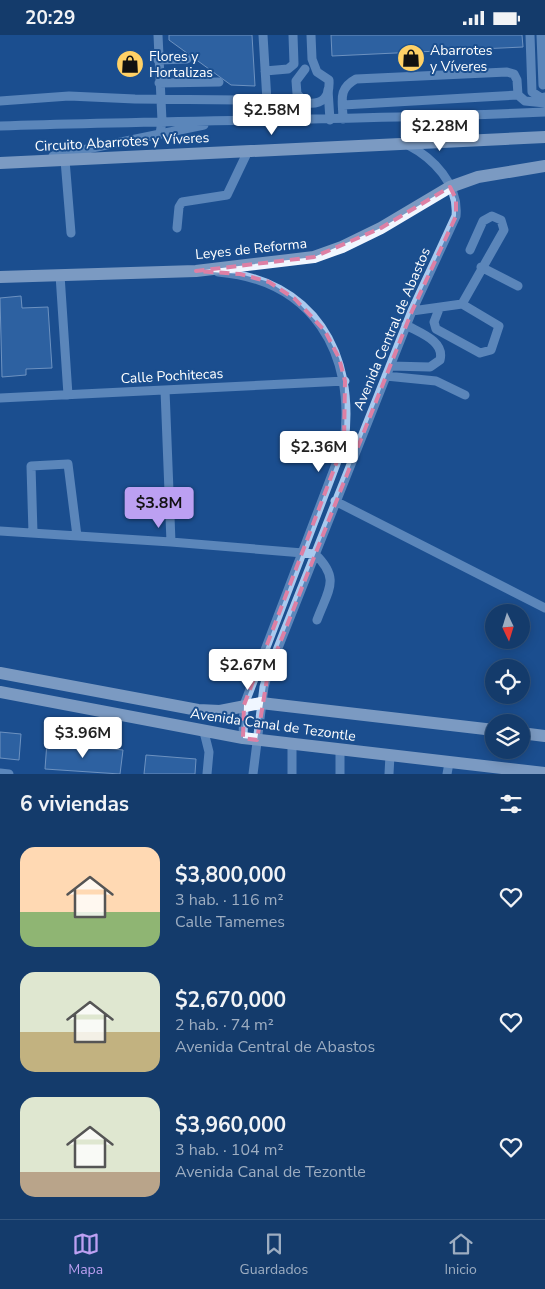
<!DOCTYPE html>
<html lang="es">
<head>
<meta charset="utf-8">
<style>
	body { margin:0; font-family:"Nunito Sans",sans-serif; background:#214673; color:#f1f3f6; height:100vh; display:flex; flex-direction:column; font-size:19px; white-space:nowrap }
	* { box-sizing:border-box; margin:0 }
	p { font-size:16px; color:#9dadc1 }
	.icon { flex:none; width:28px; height:28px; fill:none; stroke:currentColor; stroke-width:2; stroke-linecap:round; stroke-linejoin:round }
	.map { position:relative; height:739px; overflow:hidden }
	.drawer { display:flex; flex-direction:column; background:#143b6b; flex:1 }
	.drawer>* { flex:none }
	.needle { width:32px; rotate:176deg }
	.buttons { position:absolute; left:485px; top:569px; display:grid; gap:10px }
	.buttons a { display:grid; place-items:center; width:45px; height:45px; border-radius:50%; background:#143b6b; box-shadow:0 2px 12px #0003,0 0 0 1px #33557e; font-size:25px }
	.price { position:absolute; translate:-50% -42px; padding:0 11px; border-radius:5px; background:#fff; color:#222; font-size:16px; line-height:32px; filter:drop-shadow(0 1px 2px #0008) }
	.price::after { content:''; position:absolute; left:50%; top:30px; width:15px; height:11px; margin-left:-8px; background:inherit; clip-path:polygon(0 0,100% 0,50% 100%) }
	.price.on { background:#bca0f2; color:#111 }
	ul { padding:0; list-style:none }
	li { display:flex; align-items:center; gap:15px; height:125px; padding:0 20px }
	li span { display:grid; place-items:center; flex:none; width:140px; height:100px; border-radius:15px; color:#555 }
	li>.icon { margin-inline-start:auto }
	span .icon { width:60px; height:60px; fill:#fffc; stroke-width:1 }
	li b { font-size:21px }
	h2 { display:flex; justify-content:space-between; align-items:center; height:60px; padding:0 20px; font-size:21px }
	.status { display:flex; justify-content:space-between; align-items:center; height:35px; padding:0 25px; background:#143b6b; direction:ltr }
	.status svg { height:14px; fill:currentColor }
	.menu { display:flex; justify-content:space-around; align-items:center; height:70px; border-top:1px solid #33557e; background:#143b6b; font-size:14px; color:#9dadc1 }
	.menu a { display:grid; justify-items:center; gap:2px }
	.menu .on { color:#bca0f2 }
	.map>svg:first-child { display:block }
	.building { fill:#4478b7; stroke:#cfe3fa }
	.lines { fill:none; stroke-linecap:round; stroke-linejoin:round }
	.minor { stroke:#a9c9ee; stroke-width:9 }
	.major { stroke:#f0f6ff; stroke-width:12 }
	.minor-bridge { stroke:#a9c9ee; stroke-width:9 }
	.marked { fill:none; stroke:#dd80a5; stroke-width:4; stroke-dasharray:10 6; stroke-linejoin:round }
	.labels { text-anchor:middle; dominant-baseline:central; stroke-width:4; stroke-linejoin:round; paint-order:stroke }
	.poi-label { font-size:14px; fill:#fff; stroke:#1b4f8f; text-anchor:start }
	.street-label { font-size:14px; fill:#fff; stroke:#1b4f8f }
</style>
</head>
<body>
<div class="status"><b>20:29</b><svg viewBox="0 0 49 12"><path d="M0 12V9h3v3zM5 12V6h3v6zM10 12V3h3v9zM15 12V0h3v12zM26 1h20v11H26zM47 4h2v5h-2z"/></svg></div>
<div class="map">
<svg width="545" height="739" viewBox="0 0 545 739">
	<rect width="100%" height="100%" fill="#1b4f8f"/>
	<path class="building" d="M 169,0 L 252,0 L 255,51 L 231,50 L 169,5 Z
		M 331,0 L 522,0 L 523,12 L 332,21 Z
		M 21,261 L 22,273 L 48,272 L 52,333 L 26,334 L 26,340 L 2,342 L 0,263 Z
		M 0,697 L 21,699 L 19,725 L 0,723 Z
		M 47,707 L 123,715 L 120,739 L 45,734 Z
		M 146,720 L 196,724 L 195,739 L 144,739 Z"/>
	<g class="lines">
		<path class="minor" d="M 158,0 L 162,86 L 160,99
			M 263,0 L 267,66 L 271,77 L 282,86
			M 530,0 L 532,57 L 543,64 L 545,62
			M 541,0 L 543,50
			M 158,25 L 187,24
			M 265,36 L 288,34 L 294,29 L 293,0
			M 159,48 L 219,47
			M 328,55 L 330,85
			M 0,66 L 69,61 L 135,64 L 242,65
			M 343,70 L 518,60
			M 343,84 C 343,67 337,54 356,44 L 507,37 L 514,39 L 517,45 L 518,60 L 525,66 L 545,68
			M 0,91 C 182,85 363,85 545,77
			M 53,121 L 204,90
			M 65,125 L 71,198
			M 177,193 L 179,172 L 182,167 L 227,160 L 248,116
			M 481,232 L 518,251
			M 218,237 C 313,245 356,318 344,408 L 244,670 L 243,703
			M 60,240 L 68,360
			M 439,274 L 434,287 L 436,294 L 480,318 L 491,315 L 499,291 L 462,269
			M 412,276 L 462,269 L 504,195 L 501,185 L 492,181 L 483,186 L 470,215
			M 390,331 L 430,332 L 440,325 C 445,306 420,298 406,290
			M 386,341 L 436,346 L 465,360
			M 165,355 L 171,507
			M 0,363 L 345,346
			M 335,466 L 545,573
			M 0,496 L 171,507 L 315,519 C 341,544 328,555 317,585
			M 33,498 L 31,431 L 68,429 L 77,501
			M 204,697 L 209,717 L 207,739
			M 292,709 L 292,739
			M 0,738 L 9,739
			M 253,739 L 264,652 L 268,638 L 412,276 L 456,181 C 459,149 433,123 408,110
			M 340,739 L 340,714
			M 389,739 L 390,720
			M 447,739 L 449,728"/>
		<path class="major" d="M 0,128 L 545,102
			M 0,242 L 196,236 L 314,222 L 342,212 L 381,193 L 450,152 L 478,142 L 545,131
			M 0,638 L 198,675 L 220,676 L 261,668 L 494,695
			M 0,657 L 243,703 L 545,738
			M 521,698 L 545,701"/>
		<path class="minor-bridge" d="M 305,34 L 296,46 L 297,59 L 306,68 C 323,70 330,62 329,45 L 317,37 L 312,24 L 311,0"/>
	</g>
	<path d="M0 0H545V739H0ZM 450,152 L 456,164 L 456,181 L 412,276 L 268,638 L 257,705 L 243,703 L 244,670 L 344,408 L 345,346 L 339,323 L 325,296 L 295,264 L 269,247 L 240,239 L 196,236 L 314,222 L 381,193 Z" fill="#1b4f8f" fill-opacity=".55" fill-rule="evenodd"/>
	<path class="marked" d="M 450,152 L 456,164 L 456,181 L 412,276 L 268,638 L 257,705 L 243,703 L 244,670 L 344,408 L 345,346 L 339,323 L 325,296 L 295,264 L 269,247 L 240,239 L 196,236 L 314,222 L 381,193 Z"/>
	<defs>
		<g id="shop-disc" transform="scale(1.4375)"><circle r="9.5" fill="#ffd166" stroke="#1b4f8f"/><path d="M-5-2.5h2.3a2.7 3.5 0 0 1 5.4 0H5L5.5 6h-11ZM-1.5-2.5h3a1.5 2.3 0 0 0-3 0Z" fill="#111"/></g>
	</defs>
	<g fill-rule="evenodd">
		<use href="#shop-disc" x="411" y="23"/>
		<use href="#shop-disc" x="130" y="29"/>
	</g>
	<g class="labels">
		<g class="poi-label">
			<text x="430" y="15">Abarrotes<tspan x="430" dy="16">y Víveres</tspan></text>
			<text x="149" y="21">Flores y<tspan x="149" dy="16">Hortalizas</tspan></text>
		</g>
		<g class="street-label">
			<text transform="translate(122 107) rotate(-3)">Circuito Abarrotes y Víveres</text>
			<text transform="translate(251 214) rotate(-6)">Leyes de Reforma</text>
			<text transform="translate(392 294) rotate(-67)">Avenida Central de Abastos</text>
			<text transform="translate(172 341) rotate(-3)">Calle Pochitecas</text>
			<text transform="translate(273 690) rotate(8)">Avenida Canal de Tezontle</text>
		</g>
	</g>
</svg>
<div class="buttons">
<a><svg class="needle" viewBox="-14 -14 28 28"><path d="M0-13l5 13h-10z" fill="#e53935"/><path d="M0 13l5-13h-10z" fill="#9dadc1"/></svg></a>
<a><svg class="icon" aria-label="locate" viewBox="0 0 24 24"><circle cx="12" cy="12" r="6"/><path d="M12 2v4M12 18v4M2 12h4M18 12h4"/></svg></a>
<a><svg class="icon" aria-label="layers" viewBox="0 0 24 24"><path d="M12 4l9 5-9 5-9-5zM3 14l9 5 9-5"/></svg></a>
</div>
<b class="price" style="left:272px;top:101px">$2.58M</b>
<b class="price" style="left:440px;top:117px">$2.28M</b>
<b class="price" style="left:319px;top:438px">$2.36M</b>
<b class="price on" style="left:159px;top:494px">$3.8M</b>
<b class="price" style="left:248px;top:656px">$2.67M</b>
<b class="price" style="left:83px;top:724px">$3.96M</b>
</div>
<section class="drawer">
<h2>6 viviendas<svg class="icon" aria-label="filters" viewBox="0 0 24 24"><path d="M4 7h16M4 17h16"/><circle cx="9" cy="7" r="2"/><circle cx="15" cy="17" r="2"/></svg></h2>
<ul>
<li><span style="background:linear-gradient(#ffd9b3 65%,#8fb573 0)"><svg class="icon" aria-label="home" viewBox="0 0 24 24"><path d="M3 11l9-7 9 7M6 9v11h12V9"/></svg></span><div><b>$3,800,000</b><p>3 hab. · 116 m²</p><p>Calle Tamemes</p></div><svg class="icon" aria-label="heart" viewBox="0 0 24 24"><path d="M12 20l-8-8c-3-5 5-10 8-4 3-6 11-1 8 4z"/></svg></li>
<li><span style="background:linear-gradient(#dfe7d0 60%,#c2b280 0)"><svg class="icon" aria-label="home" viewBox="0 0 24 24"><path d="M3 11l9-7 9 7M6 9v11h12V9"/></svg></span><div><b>$2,670,000</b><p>2 hab. · 74 m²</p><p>Avenida Central de Abastos</p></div><svg class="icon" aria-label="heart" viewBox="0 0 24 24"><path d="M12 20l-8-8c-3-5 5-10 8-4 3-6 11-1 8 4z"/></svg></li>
<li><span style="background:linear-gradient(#dfe7d0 75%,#b9a48a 0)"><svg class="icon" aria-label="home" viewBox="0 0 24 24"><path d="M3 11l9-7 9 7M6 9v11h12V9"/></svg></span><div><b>$3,960,000</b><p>3 hab. · 104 m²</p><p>Avenida Canal de Tezontle</p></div><svg class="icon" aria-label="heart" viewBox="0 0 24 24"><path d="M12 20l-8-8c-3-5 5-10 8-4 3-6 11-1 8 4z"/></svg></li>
</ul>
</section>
<nav class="menu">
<a class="on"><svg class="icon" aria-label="map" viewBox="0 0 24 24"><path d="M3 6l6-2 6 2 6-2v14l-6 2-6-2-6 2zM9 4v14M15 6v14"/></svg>Mapa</a>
<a><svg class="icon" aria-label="saved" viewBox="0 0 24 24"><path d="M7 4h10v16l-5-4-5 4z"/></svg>Guardados</a>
<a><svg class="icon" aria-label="home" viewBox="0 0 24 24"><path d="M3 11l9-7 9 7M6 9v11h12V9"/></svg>Inicio</a>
</nav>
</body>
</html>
